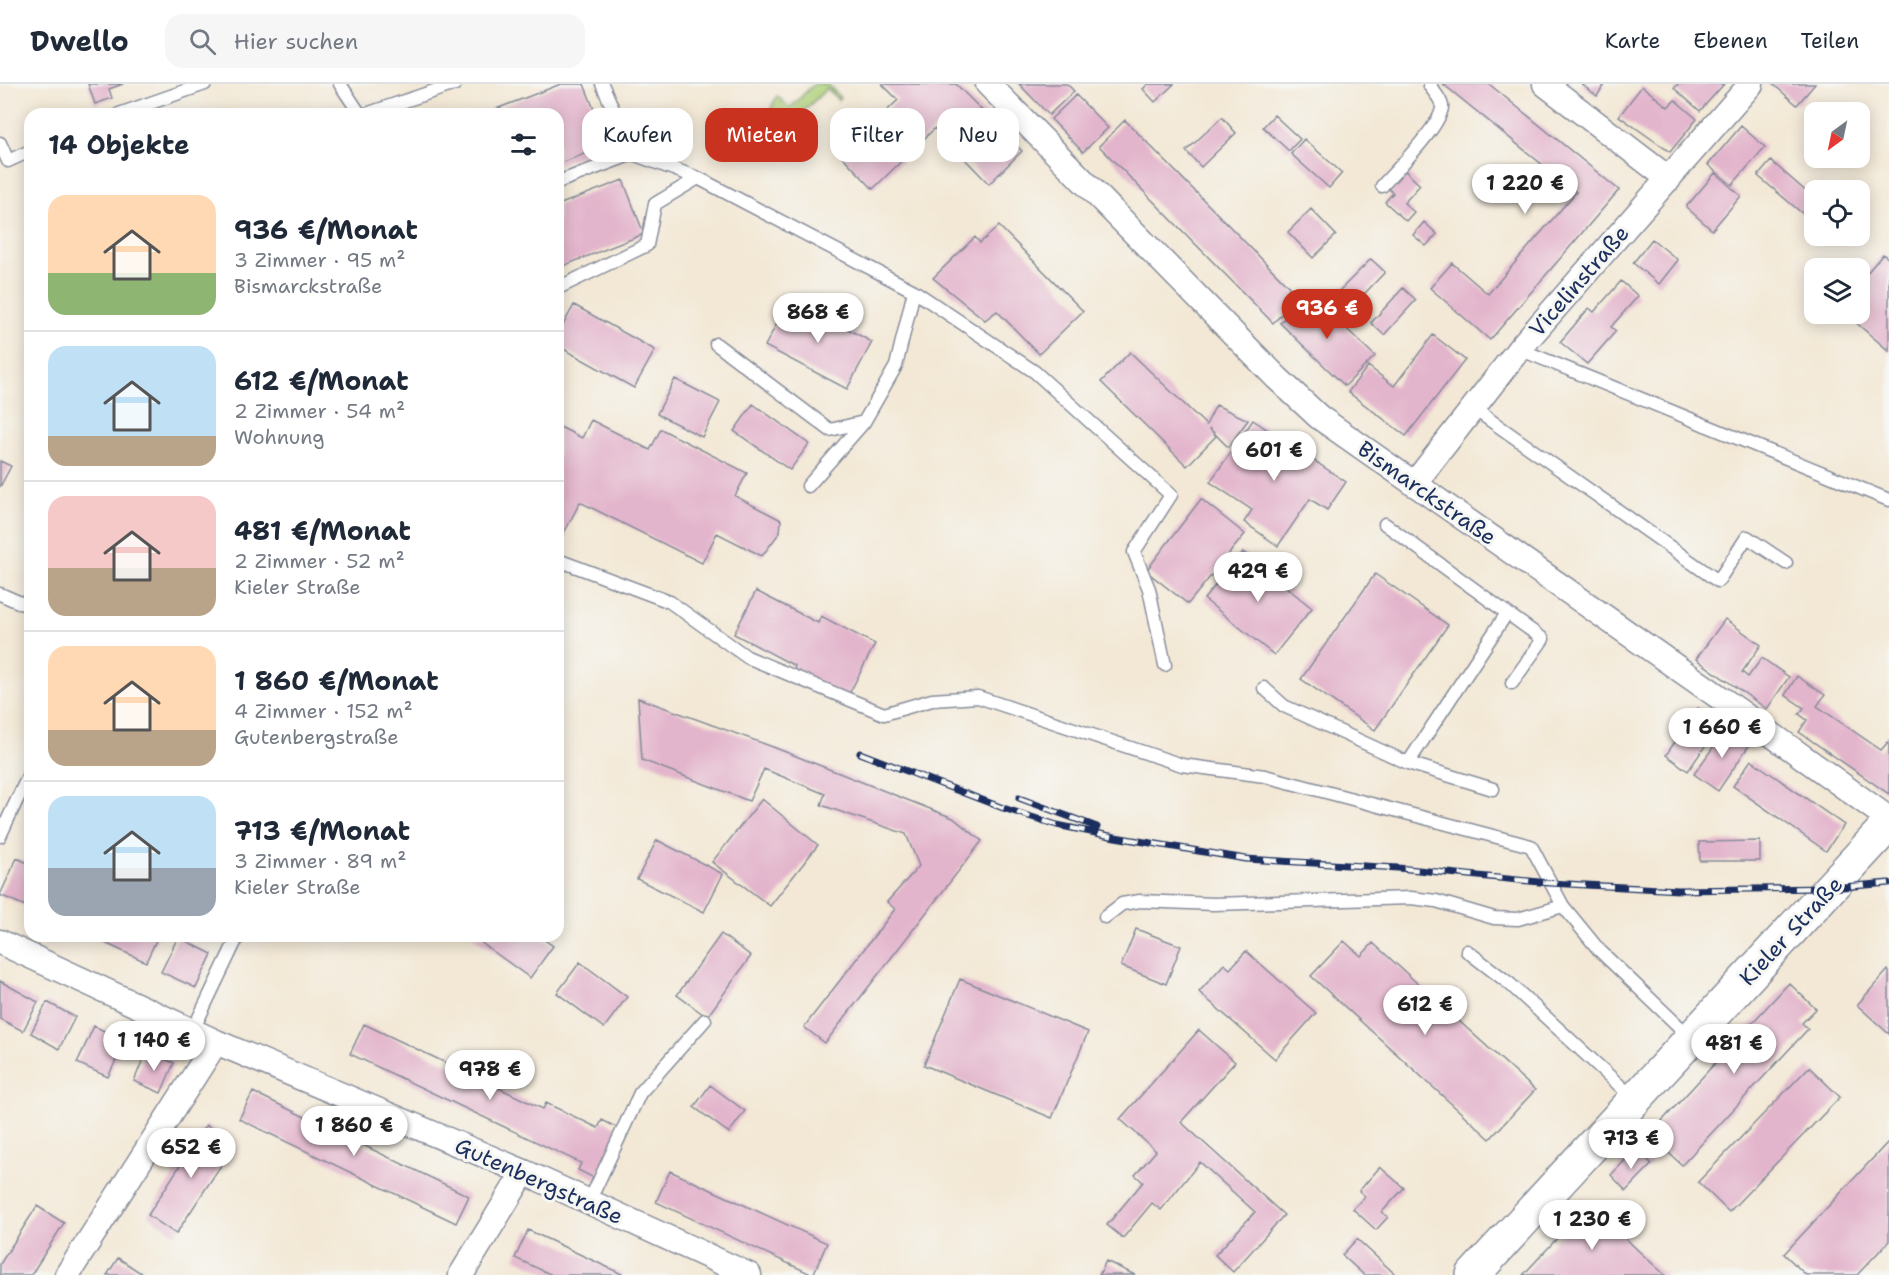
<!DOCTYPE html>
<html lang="de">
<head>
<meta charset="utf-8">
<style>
	body { margin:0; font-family:"Shantell Sans",sans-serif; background:#f6f6f7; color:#1f2937; height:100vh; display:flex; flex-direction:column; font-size:22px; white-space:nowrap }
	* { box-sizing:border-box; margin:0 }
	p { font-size:20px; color:#747a83 }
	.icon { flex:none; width:33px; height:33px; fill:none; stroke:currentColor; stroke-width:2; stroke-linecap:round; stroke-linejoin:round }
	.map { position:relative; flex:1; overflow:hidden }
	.sheet { position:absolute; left:24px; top:24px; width:540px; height:834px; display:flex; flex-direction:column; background:#fff; border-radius:18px; box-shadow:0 3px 15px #0003 }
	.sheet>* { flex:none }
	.top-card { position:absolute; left:582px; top:24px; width:570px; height:54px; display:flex; gap:12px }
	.needle { width:39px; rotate:213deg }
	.fabs { position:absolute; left:1804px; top:18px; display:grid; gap:12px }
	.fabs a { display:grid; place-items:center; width:66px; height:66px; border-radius:12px; background:#fff; box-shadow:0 3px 15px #0003; font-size:30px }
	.price { position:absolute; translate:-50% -51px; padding:0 14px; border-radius:21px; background:#fff; color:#222; font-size:20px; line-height:39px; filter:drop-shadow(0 2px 3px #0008) }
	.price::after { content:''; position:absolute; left:50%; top:36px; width:18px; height:14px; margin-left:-9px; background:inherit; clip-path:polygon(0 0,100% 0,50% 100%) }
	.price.on { background:#c8321e; color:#fff }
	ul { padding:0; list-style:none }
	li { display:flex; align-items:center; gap:18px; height:150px; padding:0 24px }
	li+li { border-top:2px solid #e0e1e3 }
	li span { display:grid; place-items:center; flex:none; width:168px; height:120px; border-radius:18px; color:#555 }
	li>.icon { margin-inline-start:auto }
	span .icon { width:72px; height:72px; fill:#fffc; stroke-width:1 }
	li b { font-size:26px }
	h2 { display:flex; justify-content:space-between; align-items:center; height:72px; padding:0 24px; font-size:26px }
	.chip { padding:0 21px; border-radius:18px; background:#fff; box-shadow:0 3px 15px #0003; font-size:21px; line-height:54px }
	.chip.on { background:#c8321e; color:#fff }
	header { display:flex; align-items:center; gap:36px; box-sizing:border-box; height:84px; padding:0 30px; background:#fff; border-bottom:2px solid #e0e1e3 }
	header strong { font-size:28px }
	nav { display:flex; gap:33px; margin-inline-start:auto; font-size:21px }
	.search { width:420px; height:54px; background:#f6f6f7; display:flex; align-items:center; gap:15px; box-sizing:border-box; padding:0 21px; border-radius:18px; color:#747a83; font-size:22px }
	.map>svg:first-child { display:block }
	.green { fill:#b0d17a; stroke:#66806c; stroke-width:1.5 }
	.building { fill:#e3b5cc }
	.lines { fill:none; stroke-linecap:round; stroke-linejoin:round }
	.lane-casing { stroke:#878c9a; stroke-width:15 }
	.street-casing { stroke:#878c9a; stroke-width:27 }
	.secondary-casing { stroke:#878c9a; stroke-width:36 }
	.lane { stroke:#fff; stroke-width:12 }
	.street { stroke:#fff; stroke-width:24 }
	.secondary { stroke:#fff; stroke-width:33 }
	.rail-casing { stroke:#1b2f5e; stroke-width:7 }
	.rail { stroke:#f6f6f2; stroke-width:4.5; stroke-dasharray:14; stroke-linecap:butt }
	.labels { text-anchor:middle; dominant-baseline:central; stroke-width:6; stroke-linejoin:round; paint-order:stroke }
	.street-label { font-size:22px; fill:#1b2f5e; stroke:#f6f6f2 }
</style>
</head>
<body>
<header>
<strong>Dwello</strong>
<div class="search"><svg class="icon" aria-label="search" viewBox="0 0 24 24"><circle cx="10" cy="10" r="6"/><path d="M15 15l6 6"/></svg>Hier suchen</div>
<nav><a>Karte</a><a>Ebenen</a><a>Teilen</a></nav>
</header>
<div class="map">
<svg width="1889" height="1191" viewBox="0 0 1889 1191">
	<rect width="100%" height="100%" fill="#f6f6f2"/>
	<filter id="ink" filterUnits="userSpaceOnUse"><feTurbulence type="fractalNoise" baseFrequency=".0167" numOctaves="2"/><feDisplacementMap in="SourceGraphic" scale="12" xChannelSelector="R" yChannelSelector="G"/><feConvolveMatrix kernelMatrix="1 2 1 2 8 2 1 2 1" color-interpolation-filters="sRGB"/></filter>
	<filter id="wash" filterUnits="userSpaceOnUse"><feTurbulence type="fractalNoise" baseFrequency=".008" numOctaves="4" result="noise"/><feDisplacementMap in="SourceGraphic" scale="24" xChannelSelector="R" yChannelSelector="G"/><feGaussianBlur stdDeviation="1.35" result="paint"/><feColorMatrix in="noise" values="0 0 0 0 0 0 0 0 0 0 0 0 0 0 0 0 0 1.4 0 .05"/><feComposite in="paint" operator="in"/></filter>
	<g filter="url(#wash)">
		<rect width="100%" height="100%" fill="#f3e8d5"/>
		<path class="green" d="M 814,0 L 828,0 L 840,14 L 838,16 L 827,4 L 798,33 L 808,44 L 804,47 L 769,28 L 777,12 L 790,24 Z"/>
		<g id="blocks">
			<path class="building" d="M 88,0 L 123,0 L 109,5 L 112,14 L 95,20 Z
				M 561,0 L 584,0 L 608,61 L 558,80 L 558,30 L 483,30 Z
				M 882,0 L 956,0 L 1022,67 L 989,100 L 935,44 L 873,105 L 841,71 L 898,16 Z
				M 1019,0 L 1067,0 L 1074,7 L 1049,31 Z
				M 1148,0 L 1174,0 L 1155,18 L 1143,5 Z
				M 1443,0 L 1489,0 L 1619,106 L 1490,256 L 1430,204 L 1452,179 L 1488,210 L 1576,108 Z
				M 1581,0 L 1605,0 L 1597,12 Z
				M 1678,0 L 1724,0 L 1700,27 L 1674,4 Z
				M 1773,0 L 1815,0 L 1797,21 Z
				M 1642,2 L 1668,23 L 1675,16 L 1697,35 L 1670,68 L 1619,32 Z
				M 1076,11 L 1108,44 L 1083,68 L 1051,35 Z
				M 1274,31 L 1300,55 L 1289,67 L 1263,43 Z
				M 1222,33 L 1236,49 L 1201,83 L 1186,67 Z
				M 1125,36 L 1299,213 L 1273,239 L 1099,62 Z
				M 1741,42 L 1765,63 L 1732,101 L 1708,81 Z
				M 1304,55 L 1342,89 L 1329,104 L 1291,70 Z
				M 1771,77 L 1815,115 L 1815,129 L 1809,135 L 1758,92 Z
				M 1403,85 L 1420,101 L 1404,119 L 1414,128 L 1406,137 L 1385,118 L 1393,109 L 1387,103 Z
				M 1715,89 L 1741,112 L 1712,146 L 1686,123 Z
				M 623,96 L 644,150 L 558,184 L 558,121 Z
				M 1311,125 L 1336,151 L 1313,174 L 1288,148 Z
				M 1424,138 L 1437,150 L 1426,162 L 1413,151 Z
				M 999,142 L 1083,227 L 1039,270 L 997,227 L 985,236 L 933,194 L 975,153 L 980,159 Z
				M 1652,155 L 1678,176 L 1659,200 L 1633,179 Z
				M 1883,170 L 1889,175 L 1889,267 L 1846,230 L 1860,230 L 1860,197 Z
				M 1371,175 L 1385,188 L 1349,226 L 1334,212 Z
				M 1621,197 L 1638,212 L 1611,243 L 1616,247 L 1587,280 L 1560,258 L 1589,224 L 1594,228 Z
				M 1403,204 L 1416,216 L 1384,251 L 1371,239 Z
				M 1309,209 L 1375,272 L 1345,302 L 1280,239 Z
				M 790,214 L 872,258 L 847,305 L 765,262 Z
				M 574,221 L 655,266 L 634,304 L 558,262 L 558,250 Z
				M 1433,251 L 1465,276 L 1406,352 L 1348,308 L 1368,282 L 1394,302 Z
				M 1130,268 L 1206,341 L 1216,321 L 1248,336 L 1228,363 L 1209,344 L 1216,352 L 1187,382 L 1101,298 Z
				M 675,295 L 720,318 L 702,353 L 657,330 Z
				M 753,320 L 809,360 L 790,386 L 734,347 Z
				M 591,336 L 650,366 L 661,345 L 747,389 L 735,412 L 781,436 L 780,448 L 762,472 L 717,449 L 702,479 L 580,418 L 558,461 L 558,342 L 582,354 Z
				M 1253,336 L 1346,398 L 1327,426 L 1310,415 L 1278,462 L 1244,438 L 1252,426 L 1210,398 Z
				M 0,377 L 11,382 L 0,403 Z
				M 1201,415 L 1245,450 L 1188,520 L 1146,487 Z
				M 1243,468 L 1312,524 L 1274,571 L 1204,515 Z
				M 1375,490 L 1448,541 L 1375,646 L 1301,595 Z
				M 756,507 L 818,539 L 821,532 L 875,560 L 847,614 L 794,586 L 795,582 L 734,550 Z
				M 1725,535 L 1761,561 L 1742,588 L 1748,593 L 1762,574 L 1789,593 L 1767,625 L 1696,575 Z
				M 1797,592 L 1825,611 L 1817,622 L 1881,666 L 1889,657 L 1889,710 L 1799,648 L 1807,636 L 1799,630 L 1804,624 L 1785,611 Z
				M 638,614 L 773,663 L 953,734 L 982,757 L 825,959 L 804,943 L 895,825 L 887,818 L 919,782 L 906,750 L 821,721 L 825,710 L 764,685 L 749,717 L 642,676 Z
				M 1698,624 L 1721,639 L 1688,687 L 1666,671 Z
				M 1727,644 L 1750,660 L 1718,707 L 1694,690 Z
				M 1751,676 L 1844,741 L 1826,767 L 1733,702 Z
				M 762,715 L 818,761 L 770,822 L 712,778 Z
				M 657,756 L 723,790 L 704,828 L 637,795 Z
				M 1760,757 L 1760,777 L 1700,777 L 1699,758 Z
				M 17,774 L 30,780 L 30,824 L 0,811 Z
				M 1136,845 L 1181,862 L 1166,900 L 1121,882 Z
				M 721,850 L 751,872 L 707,933 L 677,911 Z
				M 90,852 L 158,852 L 146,878 Z
				M 472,852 L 539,852 L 553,862 L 530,894 Z
				M 178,853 L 212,870 L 196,904 L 161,888 Z
				M 1344,857 L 1361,872 L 1373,859 L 1535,1006 L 1490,1055 L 1311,892 Z
				M 1246,867 L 1316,929 L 1275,975 L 1199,908 L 1224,880 L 1230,885 Z
				M 580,878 L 627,913 L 604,944 L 557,909 Z
				M 1888,886 L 1889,888 L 1889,950 L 1857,921 Z
				M 960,895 L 1088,948 L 1052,1034 L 924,981 Z
				M 0,897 L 38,918 L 23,947 L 0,935 Z
				M 1789,899 L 1816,925 L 1802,939 L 1808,945 L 1682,1081 L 1649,1051 Z
				M 47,918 L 75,933 L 59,965 L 31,949 Z
				M 364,940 L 543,1025 L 546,1019 L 598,1044 L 602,1036 L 620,1045 L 596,1095 L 578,1086 L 581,1079 L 350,970 Z
				M 94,942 L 125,957 L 108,993 L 77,979 Z
				M 1199,946 L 1235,978 L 1181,1038 L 1284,1131 L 1233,1188 L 1215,1171 L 1255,1128 L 1200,1078 L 1161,1126 L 1152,1119 L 1123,1154 L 1107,1141 L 1143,1098 L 1135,1091 L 1156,1067 L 1120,1035 Z
				M 146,968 L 174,979 L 161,1009 L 134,997 Z
				M 1809,983 L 1840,1013 L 1729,1128 L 1698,1098 Z
				M 710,1001 L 745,1027 L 729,1049 L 694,1023 Z
				M 253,1008 L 469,1112 L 456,1139 L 239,1035 Z
				M 206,1041 L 235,1060 L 176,1150 L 148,1131 Z
				M 1889,1057 L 1889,1157 L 1857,1191 L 1806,1191 L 1784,1170 Z
				M 1636,1065 L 1652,1080 L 1626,1107 L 1611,1091 Z
				M 1380,1083 L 1404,1104 L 1382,1128 L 1388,1133 L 1376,1146 L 1353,1125 L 1365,1112 L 1359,1107 Z
				M 670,1087 L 827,1159 L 813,1191 L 656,1118 Z
				M 1589,1120 L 1643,1171 L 1665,1191 L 1523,1191 Z
				M 37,1122 L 64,1139 L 31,1191 L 0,1191 L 0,1180 Z
				M 528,1146 L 624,1191 L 552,1191 L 515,1174 Z
				M 1357,1155 L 1396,1191 L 1364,1191 L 1342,1171 Z
				M 118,1174 L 144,1191 L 107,1191 Z
				M 1106,1177 L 1135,1191 L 1099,1191 Z"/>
		</g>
	</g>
	<g filter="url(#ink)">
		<use href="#blocks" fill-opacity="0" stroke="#878c9a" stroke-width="1.5"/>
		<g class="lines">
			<g class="lane-casing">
				<path id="lane" d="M 340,0 L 360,30
					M 602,0 L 633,70
					M 119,30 L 205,0
					M 366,30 L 455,0
					M 0,59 L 8,77 L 30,67
					M 558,98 L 633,70 L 698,94
					M 1382,102 C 1395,87 1443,40 1442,22 C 1441,15 1434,8 1430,2 L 1431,0
					M 558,204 L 647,161 L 655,120 L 698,94 L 914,207
					M 716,260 L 830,346 L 864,338
					M 1519,265 L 1889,416
					M 1473,324 L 1718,497 L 1747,453 L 1786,479
					M 808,402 L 864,338 L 896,282 L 914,207 L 1035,288 L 1171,411 L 1134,468 L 1149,505 L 1165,581
					M 558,476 L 670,518 L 747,573 L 884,630 L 932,616 L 978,613 L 1182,681 L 1265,692 L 1531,762 L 1563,822 L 1599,866 L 1690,953
					M 0,510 L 30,523
					M 1507,529 L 1543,555 L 1512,599
					M 1264,604 L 1284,622 L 1408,679 L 1507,529 L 1385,440
					M 1408,679 L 1493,705
					M 0,752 L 30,688
					M 1105,833 L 1122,820 L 1140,817 L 1214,820 L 1411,814 L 1436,817 L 1494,834 L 1518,835 L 1563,822
					M 1467,867 L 1510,900 L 1633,1014
					M 193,946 L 238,852
					M 589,1118 L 640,1009 L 705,936"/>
			</g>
			<g class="street-casing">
				<path id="street" d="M 988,0 L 1277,294 L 1319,333 L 1739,627 L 1889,735
					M 1545,0 L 1669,95
					M 1414,400 L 1519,265 L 1751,0
					M 0,858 L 216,958 L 524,1088 L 749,1191
					M 67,1191 L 216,958
					M 461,1191 L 524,1088"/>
			</g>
			<g class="secondary-casing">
				<path id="secondary" d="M 1473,1191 L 1889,740"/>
			</g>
			<use href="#lane" class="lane"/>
			<use href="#street" class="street"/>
			<use href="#secondary" class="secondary"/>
			<g class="rail-casing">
				<path id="rail" d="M 860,669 L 1003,724 L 1057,741 L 1115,753 L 1246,775 L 1398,784 L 1549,799 L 1679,806 L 1831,804 L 1889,799
					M 1019,714 L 1097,743"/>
			</g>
			<use href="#rail" class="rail"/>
		</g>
	</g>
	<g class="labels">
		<g class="street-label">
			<text transform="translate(1579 197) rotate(-49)">Vicelinstraße</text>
			<text transform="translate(1427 409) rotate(35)">Bismarckstraße</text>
			<text transform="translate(1791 847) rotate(-47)">Kieler Straße</text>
			<text transform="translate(539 1097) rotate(24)">Gutenbergstraße</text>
		</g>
	</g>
</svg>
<div class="fabs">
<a><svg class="needle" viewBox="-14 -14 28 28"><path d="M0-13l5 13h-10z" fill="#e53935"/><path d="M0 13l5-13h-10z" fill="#747a83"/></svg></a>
<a><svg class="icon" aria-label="locate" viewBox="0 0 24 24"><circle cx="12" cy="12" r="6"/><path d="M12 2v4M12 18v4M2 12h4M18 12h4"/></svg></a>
<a><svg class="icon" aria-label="layers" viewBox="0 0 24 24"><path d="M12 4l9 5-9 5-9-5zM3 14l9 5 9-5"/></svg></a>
</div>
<b class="price" style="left:1525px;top:131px">1 220 €</b>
<b class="price on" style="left:1327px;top:256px">936 €</b>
<b class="price" style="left:818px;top:260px">868 €</b>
<b class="price" style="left:1274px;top:398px">601 €</b>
<b class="price" style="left:1258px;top:519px">429 €</b>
<b class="price" style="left:1722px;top:675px">1 660 €</b>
<b class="price" style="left:1425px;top:952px">612 €</b>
<b class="price" style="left:154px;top:988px">1 140 €</b>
<b class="price" style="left:1734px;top:991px">481 €</b>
<b class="price" style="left:490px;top:1017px">978 €</b>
<b class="price" style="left:354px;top:1073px">1 860 €</b>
<b class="price" style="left:1631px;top:1086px">713 €</b>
<b class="price" style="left:191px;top:1095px">652 €</b>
<b class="price" style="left:1592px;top:1167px">1 230 €</b>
<div class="top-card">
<a class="chip">Kaufen</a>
<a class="chip on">Mieten</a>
<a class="chip">Filter</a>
<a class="chip">Neu</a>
</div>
<section class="sheet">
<h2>14 Objekte<svg class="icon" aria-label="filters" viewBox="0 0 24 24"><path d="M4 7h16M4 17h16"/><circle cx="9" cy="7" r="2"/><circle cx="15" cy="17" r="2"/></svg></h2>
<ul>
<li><span style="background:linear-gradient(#ffd9b3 65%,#8fb573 0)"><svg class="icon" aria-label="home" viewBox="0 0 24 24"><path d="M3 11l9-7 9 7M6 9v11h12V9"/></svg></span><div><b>936 €/Monat</b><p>3 Zimmer · 95 m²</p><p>Bismarckstraße</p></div></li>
<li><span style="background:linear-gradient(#bfe0f5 75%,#b9a48a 0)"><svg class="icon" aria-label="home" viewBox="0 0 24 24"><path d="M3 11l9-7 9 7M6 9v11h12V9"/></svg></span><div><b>612 €/Monat</b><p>2 Zimmer · 54 m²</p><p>Wohnung</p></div></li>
<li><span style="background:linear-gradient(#f6c9c9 60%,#b9a48a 0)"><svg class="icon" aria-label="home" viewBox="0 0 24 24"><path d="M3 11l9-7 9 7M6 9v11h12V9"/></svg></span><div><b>481 €/Monat</b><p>2 Zimmer · 52 m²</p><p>Kieler Straße</p></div></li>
<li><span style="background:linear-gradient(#ffd9b3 70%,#b9a48a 0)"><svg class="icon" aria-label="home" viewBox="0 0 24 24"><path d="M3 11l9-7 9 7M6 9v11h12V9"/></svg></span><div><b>1 860 €/Monat</b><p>4 Zimmer · 152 m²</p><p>Gutenbergstraße</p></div></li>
<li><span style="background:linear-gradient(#bfe0f5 60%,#9aa5b1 0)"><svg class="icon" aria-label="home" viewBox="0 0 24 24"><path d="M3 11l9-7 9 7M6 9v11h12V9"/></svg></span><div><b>713 €/Monat</b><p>3 Zimmer · 89 m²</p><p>Kieler Straße</p></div></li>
</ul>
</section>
</div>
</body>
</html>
